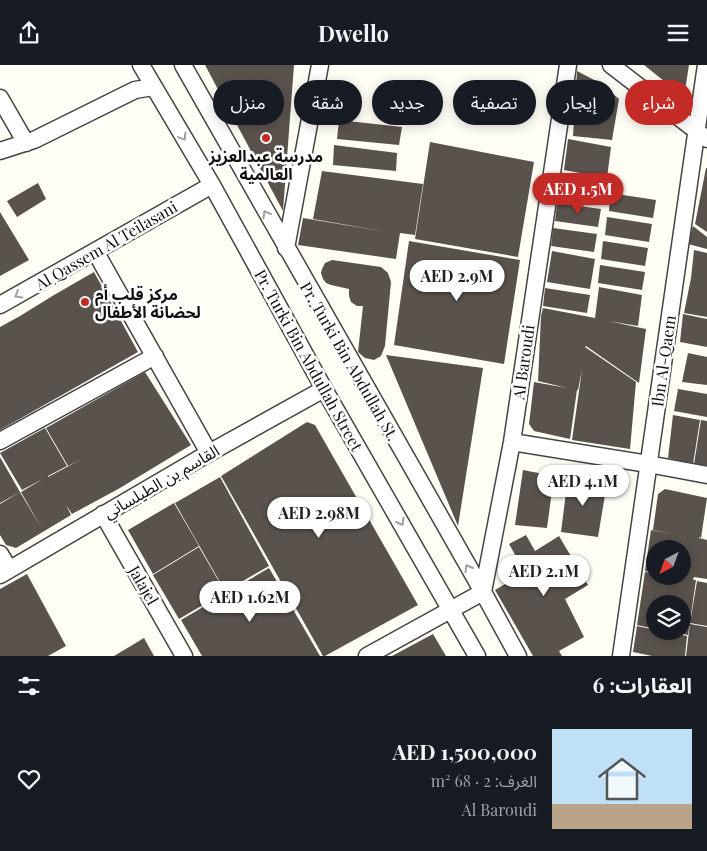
<!DOCTYPE html>
<html lang="ar">
<head>
<meta charset="utf-8">
<style>
	body { margin:0; font-family:"Playfair Display","Noto Sans Arabic",serif; background:#20242c; color:#f1f3f6; direction:rtl; height:100vh; display:flex; flex-direction:column; font-size:19px; white-space:nowrap }
	* { box-sizing:border-box; margin:0 }
	p { font-size:16px; color:#9ea1a6 }
	.icon { flex:none; width:28px; height:28px; fill:none; stroke:currentColor; stroke-width:2; stroke-linecap:round; stroke-linejoin:round }
	.map { position:relative; height:591px; overflow:hidden; direction:ltr }
	.details { display:flex; flex-direction:column; background:#171b24; flex:1 }
	.details>* { flex:none }
	.banner { position:absolute; left:15px; top:15px; width:678px; height:45px; direction:rtl; display:flex; gap:10px }
	.needle { width:32px; rotate:221deg }
	.buttons { position:absolute; left:646px; top:475px; display:grid; gap:10px }
	.buttons a { display:grid; place-items:center; width:45px; height:45px; border-radius:50%; background:#171b24; box-shadow:0 2px 12px #0003; font-size:25px }
	.price { position:absolute; translate:-50% -42px; padding:0 11px; border-radius:18px; background:#fff; color:#222; font-size:16px; line-height:32px; filter:drop-shadow(0 1px 2px #0008) }
	.price::after { content:''; position:absolute; left:50%; top:30px; width:15px; height:11px; margin-left:-8px; background:inherit; clip-path:polygon(0 0,100% 0,50% 100%) }
	.price.active { background:#c42b26; color:#fff }
	ul { padding:0; list-style:none }
	li { display:flex; align-items:center; gap:15px; height:125px; padding:0 15px }
	li+li { border-top:1px solid #363941 }
	li span { display:grid; place-items:center; flex:none; width:140px; height:100px; border-radius:0px; color:#555 }
	li>.icon { margin-inline-start:auto }
	span .icon { width:60px; height:60px; fill:#fffc; stroke-width:1 }
	li b { font-size:21px }
	h2 { display:flex; justify-content:space-between; align-items:center; height:60px; padding:0 15px; font-size:21px }
	.tag { padding:0 18px; border-radius:22px; background:#171b24; box-shadow:0 2px 12px #0003; font-size:18px; line-height:45px }
	.tag.active { background:#c42b26; color:#fff }
	header { display:flex; justify-content:space-between; align-items:center; height:65px; padding:0 15px; background:#171b24; font-size:22px; font-weight:700 }
	.map>svg:first-child { display:block }
	.building { fill:#5a534d }
	.lines { fill:none; stroke-linecap:round; stroke-linejoin:round }
	.minor-casing { stroke:#444; stroke-width:19 }
	.minor { stroke:#fff; stroke-width:16 }
	.oneway { stroke:#a0a0a0 }
	.poi-dot { fill:#c42b26; stroke:#fff; stroke-width:2 }
	.labels { text-anchor:middle; dominant-baseline:central; stroke-width:5; stroke-linejoin:round; paint-order:stroke }
	.poi-label { font-size:16px; font-weight:bold; fill:#111; stroke:#fff }
	.street-label { font-size:16px; fill:#111; stroke:#fff }
</style>
</head>
<body>
<header><svg class="icon" aria-label="menu" viewBox="0 0 24 24"><path d="M4 6h16M4 12h16M4 18h16"/></svg>Dwello<svg class="icon" aria-label="share" viewBox="0 0 24 24"><path d="M12 15V3M7 8l5-5 5 5M5 13v7h14v-7"/></svg></header>
<div class="map">
<svg width="707" height="591" viewBox="0 0 707 591">
	<rect width="100%" height="100%" fill="#fffef5"/>
	<path class="building" d="M 205,0 L 294,0 L 283,146 Z
		M 644,0 L 689,0 L 684,32 Z
		M 577,6 L 600,18 L 619,34 L 612,75 L 573,71 Z
		M 339,55 L 402,62 L 399,80 L 337,74 Z
		M 568,74 L 611,82 L 607,113 L 564,105 Z
		M 430,77 L 534,97 L 518,192 L 415,174 Z
		M 334,80 L 397,88 L 396,106 L 333,100 Z
		M 706,103 L 707,103 L 707,167 L 695,159 Z
		M 322,106 L 423,119 L 415,170 L 400,168 L 396,194 L 298,180 L 303,153 L 387,167 L 313,154 Z
		M 561,113 L 605,119 L 602,137 L 559,131 Z
		M 38,118 L 46,134 L 17,152 L 7,136 Z
		M 610,128 L 656,135 L 653,153 L 609,146 Z
		M 557,138 L 601,144 L 598,162 L 555,156 Z
		M 0,147 L 29,195 L 0,211 Z
		M 607,152 L 652,159 L 649,177 L 605,170 Z
		M 693,161 L 707,172 L 707,184 L 688,179 Z
		M 553,163 L 597,169 L 594,187 L 551,181 Z
		M 409,176 L 520,195 L 504,299 L 394,280 Z
		M 603,176 L 648,183 L 645,201 L 601,194 Z
		M 694,185 L 707,188 L 707,252 L 684,248 L 691,213 Z
		M 552,186 L 595,194 L 590,224 L 547,217 Z
		M 332,195 L 381,202 L 388,208 L 391,217 L 385,281 L 381,291 L 374,295 L 365,293 L 358,287 L 363,241 L 357,241 L 351,237 L 349,231 L 349,224 L 331,220 L 326,218 L 323,214 L 321,208 L 322,204 L 325,198 Z
		M 600,200 L 645,207 L 642,225 L 598,218 Z
		M 94,207 L 138,287 L 0,365 L 0,262 L 20,251 L 54,230 Z
		M 599,222 L 642,230 L 638,261 L 608,256 L 646,264 L 639,318 L 586,281 L 585,282 L 636,317 L 630,384 L 572,375 L 582,305 L 578,325 L 577,325 L 570,374 L 534,366 L 529,359 L 534,317 L 567,323 L 538,316 L 541,251 L 543,243 L 595,253 Z
		M 545,223 L 590,230 L 587,248 L 543,241 Z
		M 683,249 L 707,254 L 707,282 L 680,277 Z
		M 688,288 L 707,292 L 707,320 L 682,317 Z
		M 386,290 L 483,303 L 458,461 Z
		M 145,307 L 191,380 L 120,423 L 72,449 L 66,440 L 71,450 L 16,483 L 6,480 L 0,470 L 0,439 L 20,427 L 42,464 L 21,427 L 43,414 L 22,425 L 0,388 L 45,363 L 67,401 L 48,411 L 48,412 L 84,393 L 68,401 L 46,363 Z
		M 678,324 L 707,329 L 707,352 L 674,346 Z
		M 673,350 L 700,355 L 693,399 L 668,393 Z
		M 701,355 L 707,356 L 707,402 L 694,399 Z
		M 307,357 L 315,360 L 418,540 L 325,591 L 323,591 L 221,411 Z
		M 0,392 L 20,427 L 0,438 Z
		M 523,405 L 554,411 L 547,463 L 515,460 Z
		M 220,412 L 269,501 L 225,526 L 175,438 Z
		M 568,412 L 607,418 L 598,472 L 561,467 Z
		M 665,424 L 707,433 L 701,473 L 699,472 L 699,473 L 707,475 L 707,514 L 694,512 L 693,515 L 696,515 L 688,570 L 673,567 L 682,566 L 682,539 L 655,539 L 655,564 L 637,560 L 645,507 L 655,508 L 655,511 L 673,511 L 684,513 L 682,512 L 682,484 L 655,484 L 655,508 L 645,506 L 651,465 L 674,469 L 653,465 L 658,429 Z
		M 174,438 L 199,481 L 153,509 L 128,465 Z
		M 526,470 L 535,486 L 559,471 L 588,520 L 565,534 L 584,572 L 559,586 L 562,591 L 533,591 L 495,525 L 525,507 L 509,479 Z
		M 199,482 L 225,527 L 179,554 L 153,510 Z
		M 269,503 L 320,591 L 202,591 L 181,555 Z
		M 27,509 L 66,581 L 48,591 L 0,591 L 0,524 Z
		M 697,516 L 707,518 L 707,561 L 690,558 Z
		M 690,559 L 707,562 L 707,591 L 686,591 Z
		M 637,561 L 655,565 L 655,566 L 663,566 L 687,571 L 685,591 L 652,591 L 633,587 Z
		M 433,569 L 446,591 L 392,591 Z
		M 144,573 L 154,591 L 114,591 Z"/>
	<g class="lines">
		<g class="minor-casing">
			<path id="minor" d="M 141,0 L 212,120 L 324,324 L 477,591
				M 183,0 L 483,527 L 518,591
				M 611,0 L 707,74
				M 0,33 L 26,78
				M 0,86 L 34,75 L 135,25 L 153,22
				M 286,183 L 320,0
				M 95,186 L 209,388
				M 0,240 L 212,120
				M 0,376 L 155,291
				M 512,377 L 648,399 L 707,410
				M 103,449 L 184,591
				M 0,489 L 9,504
				M 0,510 L 209,388 L 324,324
				M 367,591 L 483,527 L 512,377 L 568,0
				M 621,591 L 706,0"/>
		</g>
		<use href="#minor" class="minor"/>
	</g>
	<defs><path id="oneway-chevron" d="M-2-3.5L2.5 0L-2 3.5" fill="none" stroke-width="1.6" stroke-linecap="round" stroke-linejoin="round" transform="scale(1.25)"/></defs>
	<g class="oneway">
		<use href="#oneway-chevron" transform="translate(183 72) rotate(59)"/>
		<use href="#oneway-chevron" transform="translate(266 149) rotate(-119)"/>
		<use href="#oneway-chevron" transform="translate(18 230) rotate(150)"/>
		<use href="#oneway-chevron" transform="translate(401 457) rotate(60)"/>
		<use href="#oneway-chevron" transform="translate(468 503) rotate(-120)"/>
	</g>
	<g class="poi-dot">
		<circle cx="266" cy="73" r="5"/>
		<circle cx="85" cy="237" r="5"/>
	</g>
	<g class="labels">
		<g class="poi-label">
			<text x="266" y="90">مدرسة عبدالعزيز<tspan x="266" dy="18">العالمية</tspan></text>
			<text x="95" y="228" text-anchor="start">مركز قلب أم<tspan x="95" dy="18">لحضانة الأطفال</tspan></text>
		</g>
		<g class="street-label">
			<text transform="translate(106 180) rotate(-30)">Al Qassem Al Teilasani</text>
			<text transform="translate(309 295) rotate(61)">Pr. Turki Bin Abdullah Street</text>
			<text transform="translate(350 296) rotate(60)">Pr. Turki Bin Abdullah St.</text>
			<text transform="translate(663 296) rotate(-82)">Ibn Al-Qaem</text>
			<text transform="translate(523 297) rotate(-82)">Al Baroudi</text>
			<text transform="translate(161 416) rotate(-30)">القاسم بن الطيلساني</text>
			<text transform="translate(144 520) rotate(60)">Jalajel</text>
		</g>
	</g>
</svg>
<div class="buttons">
<a><svg class="needle" viewBox="-14 -14 28 28"><path d="M0-13l5 13h-10z" fill="#e53935"/><path d="M0 13l5-13h-10z" fill="#9ea1a6"/></svg></a>
<a><svg class="icon" aria-label="layers" viewBox="0 0 24 24"><path d="M12 4l9 5-9 5-9-5zM3 14l9 5 9-5"/></svg></a>
</div>
<b class="price active" style="left:578px;top:150px">AED 1.5M</b>
<b class="price" style="left:457px;top:237px">AED 2.9M</b>
<b class="price" style="left:583px;top:442px">AED 4.1M</b>
<b class="price" style="left:319px;top:474px">AED 2.98M</b>
<b class="price" style="left:544px;top:532px">AED 2.1M</b>
<b class="price" style="left:250px;top:558px">AED 1.62M</b>
<div class="banner">
<a class="tag active">شراء</a>
<a class="tag">إيجار</a>
<a class="tag">تصفية</a>
<a class="tag">جديد</a>
<a class="tag">شقة</a>
<a class="tag">منزل</a>
</div>
</div>
<section class="details">
<h2>العقارات: 6<svg class="icon" aria-label="filters" viewBox="0 0 24 24"><path d="M4 7h16M4 17h16"/><circle cx="9" cy="7" r="2"/><circle cx="15" cy="17" r="2"/></svg></h2>
<ul>
<li><span style="background:linear-gradient(#bfe0f5 75%,#b9a48a 0)"><svg class="icon" aria-label="home" viewBox="0 0 24 24"><path d="M3 11l9-7 9 7M6 9v11h12V9"/></svg></span><div><b>AED 1,500,000</b><p>الغرف: 2 · 68 m²</p><p>Al Baroudi</p></div><svg class="icon" aria-label="heart" viewBox="0 0 24 24"><path d="M12 20l-8-8c-3-5 5-10 8-4 3-6 11-1 8 4z"/></svg></li>
</ul>
</section>
</body>
</html>
